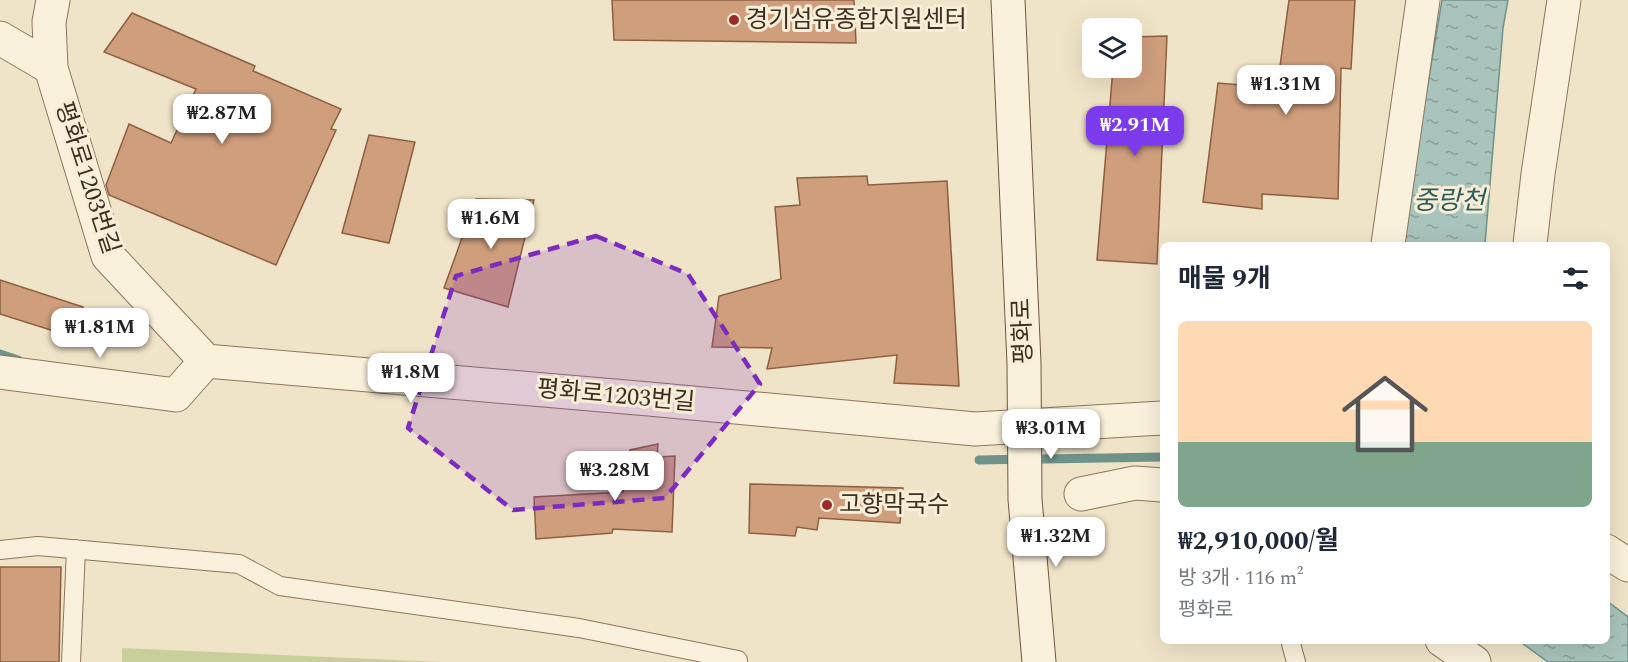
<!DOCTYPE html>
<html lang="ko">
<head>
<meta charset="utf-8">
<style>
	body { margin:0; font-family:Spectral,"Noto Sans KR",serif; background:#f2f2f3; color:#1f2937; height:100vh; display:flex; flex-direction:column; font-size:22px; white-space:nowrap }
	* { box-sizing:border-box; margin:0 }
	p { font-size:20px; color:#747a83 }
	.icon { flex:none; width:33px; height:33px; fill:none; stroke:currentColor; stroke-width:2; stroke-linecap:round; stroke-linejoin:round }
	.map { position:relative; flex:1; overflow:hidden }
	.details { position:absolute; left:1160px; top:242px; width:450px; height:402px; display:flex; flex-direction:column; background:#fff; border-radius:9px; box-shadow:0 6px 24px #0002 }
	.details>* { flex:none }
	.tools { position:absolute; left:1082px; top:18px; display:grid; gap:12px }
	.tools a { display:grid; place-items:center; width:60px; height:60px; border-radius:9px; background:#fff; box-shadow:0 6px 24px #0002; font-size:30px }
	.price { position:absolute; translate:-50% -51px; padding:0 14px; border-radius:12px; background:#fff; color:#222; font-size:20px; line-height:39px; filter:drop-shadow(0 2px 3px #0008) }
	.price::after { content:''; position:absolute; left:50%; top:36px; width:18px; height:14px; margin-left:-9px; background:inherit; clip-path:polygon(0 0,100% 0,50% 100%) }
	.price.on { background:#7c3aed; color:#fff }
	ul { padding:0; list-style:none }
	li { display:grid; align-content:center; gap:12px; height:318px; padding:0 18px }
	li span { display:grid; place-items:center; height:186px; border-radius:9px; color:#555 }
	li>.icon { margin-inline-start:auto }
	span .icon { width:108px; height:108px; fill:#fffc; stroke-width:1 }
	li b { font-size:26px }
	h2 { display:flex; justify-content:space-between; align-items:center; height:72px; padding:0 18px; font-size:26px }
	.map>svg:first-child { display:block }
	.grass { fill:#c9cf9b }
	.water { fill:url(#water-ripples); stroke:#6f938a; stroke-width:1.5 }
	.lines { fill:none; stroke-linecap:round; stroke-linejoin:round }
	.stream { stroke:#6f938a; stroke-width:9 }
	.building { fill:#cf9f7d; stroke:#8d5f41; stroke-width:1.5 }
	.service-casing { stroke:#8d765c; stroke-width:20 }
	.minor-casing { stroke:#8d765c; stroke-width:35 }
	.secondary-casing { stroke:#6f573f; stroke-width:35 }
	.service { stroke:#faf1dc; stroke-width:18 }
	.minor { stroke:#faf1dc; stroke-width:33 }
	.secondary { stroke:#faf1dc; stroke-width:33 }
	.marked { fill:#7b2cbf; fill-opacity:0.2; stroke:#7b2cbf; stroke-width:4.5; stroke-dasharray:12 8; stroke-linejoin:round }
	.poi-dot { fill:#9e2a2b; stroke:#f7eed8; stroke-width:2 }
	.labels { text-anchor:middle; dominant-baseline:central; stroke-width:6; stroke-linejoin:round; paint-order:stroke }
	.poi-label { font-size:24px; fill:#3d2e20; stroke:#f7eed8; text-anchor:start }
	.street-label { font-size:24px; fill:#3d2e20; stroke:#f7eed8 }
	.water-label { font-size:26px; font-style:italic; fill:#2f5d5a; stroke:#f7eed8 }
</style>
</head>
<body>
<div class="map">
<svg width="1628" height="662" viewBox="0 0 1628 662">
	<defs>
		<pattern id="water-ripples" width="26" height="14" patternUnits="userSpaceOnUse" patternTransform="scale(1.5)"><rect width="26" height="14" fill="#a9c4bc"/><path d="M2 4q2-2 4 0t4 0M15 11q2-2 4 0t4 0" fill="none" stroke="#8ba098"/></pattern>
	</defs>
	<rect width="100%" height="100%" fill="#f0e4c8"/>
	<path class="grass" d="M 122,648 L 442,662 L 122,662 Z"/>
	<path class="water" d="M 1442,0 L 1508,0 L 1503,28 L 1485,244 L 1401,244 Z
		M 1607,601 L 1628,617 L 1628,662 L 1548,662 L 1519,641 L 1606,640 Z"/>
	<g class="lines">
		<path class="stream" d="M 0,354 L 18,360
			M 979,460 L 1162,457"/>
	</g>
	<path class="building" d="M 612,0 L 854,0 L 856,43 L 614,40 Z
		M 1289,0 L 1355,0 L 1351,69 L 1341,68 L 1338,199 L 1262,194 L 1262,209 L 1203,202 L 1218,83 L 1277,88 Z
		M 132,13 L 255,66 L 253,71 L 341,109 L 331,129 L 336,130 L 276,265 L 109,195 L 106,185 L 129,124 L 171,143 L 196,89 L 104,52 Z
		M 1167,36 L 1157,264 L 1097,260 L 1113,68 L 1131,68 L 1131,37 Z
		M 369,135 L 415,142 L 389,243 L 342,233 Z
		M 867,176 L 868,185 L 947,181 L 959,386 L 894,383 L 897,355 L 767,369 L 772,348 L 712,347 L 719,296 L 781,279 L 775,207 L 800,205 L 797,178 Z
		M 476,199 L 534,200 L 508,307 L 444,288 Z
		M 0,280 L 83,307 L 73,337 L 0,314 Z
		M 658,444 L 657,457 L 675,456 L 672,532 L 613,529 L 612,533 L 536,539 L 534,497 L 623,492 L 630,450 Z
		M 750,484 L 903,488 L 900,523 L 819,518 L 817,530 L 797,527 L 795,536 L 749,533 Z
		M 0,567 L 61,567 L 59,662 L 0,662 Z"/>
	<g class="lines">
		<g class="service-casing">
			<path id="service" d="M 0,550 L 38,546 L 239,564 L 280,586 L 579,628 L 738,660 L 737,662
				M 1290,640 L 1296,662
				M 71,662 L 76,549"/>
		</g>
		<g class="minor-casing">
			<path id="minor" d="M 0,38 L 51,68 L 108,256 L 206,361 L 649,399 L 975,429 L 1162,418
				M 51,68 L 49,22 L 53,0
				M 1388,244 L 1423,0
				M 1530,244 L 1538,174 L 1564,0
				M 0,372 L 176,395 L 206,361
				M 1081,494 L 1135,483 L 1162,485
				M 1606,551 L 1628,565
				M 1442,640 L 1474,662"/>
		</g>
		<g class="secondary-casing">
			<path id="secondary" d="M 1008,0 L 1024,363 L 1025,499 L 1039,662"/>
		</g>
		<use href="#service" class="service"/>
		<use href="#minor" class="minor"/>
		<use href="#secondary" class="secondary"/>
	</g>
	<path class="marked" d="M 596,236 L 688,274 L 760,384 L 665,498 L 513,510 L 408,428 L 456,276 Z"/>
	<g class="poi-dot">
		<circle cx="734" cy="20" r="6"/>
		<circle cx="827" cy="505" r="6"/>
	</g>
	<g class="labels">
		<g class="poi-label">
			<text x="746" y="20">경기섬유종합지원센터</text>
			<text x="839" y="505">고향막국수</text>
		</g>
		<g class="street-label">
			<text transform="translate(87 178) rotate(72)">평화로1203번길</text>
			<text transform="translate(1023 331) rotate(-92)">평화로</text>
			<text transform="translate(616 396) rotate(5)">평화로1203번길</text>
		</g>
		<g class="water-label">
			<text x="1449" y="201">중랑천</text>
		</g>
	</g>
</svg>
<div class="tools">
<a><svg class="icon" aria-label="layers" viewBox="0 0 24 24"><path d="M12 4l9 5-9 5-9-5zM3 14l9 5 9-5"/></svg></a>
</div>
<b class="price" style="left:1286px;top:116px">₩1.31M</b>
<b class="price" style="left:222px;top:145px">₩2.87M</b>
<b class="price on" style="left:1135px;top:157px">₩2.91M</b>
<b class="price" style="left:491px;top:250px">₩1.6M</b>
<b class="price" style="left:100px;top:359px">₩1.81M</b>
<b class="price" style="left:411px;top:404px">₩1.8M</b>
<b class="price" style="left:1051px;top:460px">₩3.01M</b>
<b class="price" style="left:615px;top:502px">₩3.28M</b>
<b class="price" style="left:1056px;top:568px">₩1.32M</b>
<section class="details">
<h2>매물 9개<svg class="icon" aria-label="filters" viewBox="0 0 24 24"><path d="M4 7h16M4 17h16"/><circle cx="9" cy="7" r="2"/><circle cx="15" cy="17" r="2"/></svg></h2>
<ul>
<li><span style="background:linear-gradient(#ffd9b3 65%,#7fa58c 0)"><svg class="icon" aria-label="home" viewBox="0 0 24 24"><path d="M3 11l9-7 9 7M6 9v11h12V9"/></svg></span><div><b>₩2,910,000/월</b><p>방 3개 · 116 m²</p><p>평화로</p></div></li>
</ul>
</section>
</div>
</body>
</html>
